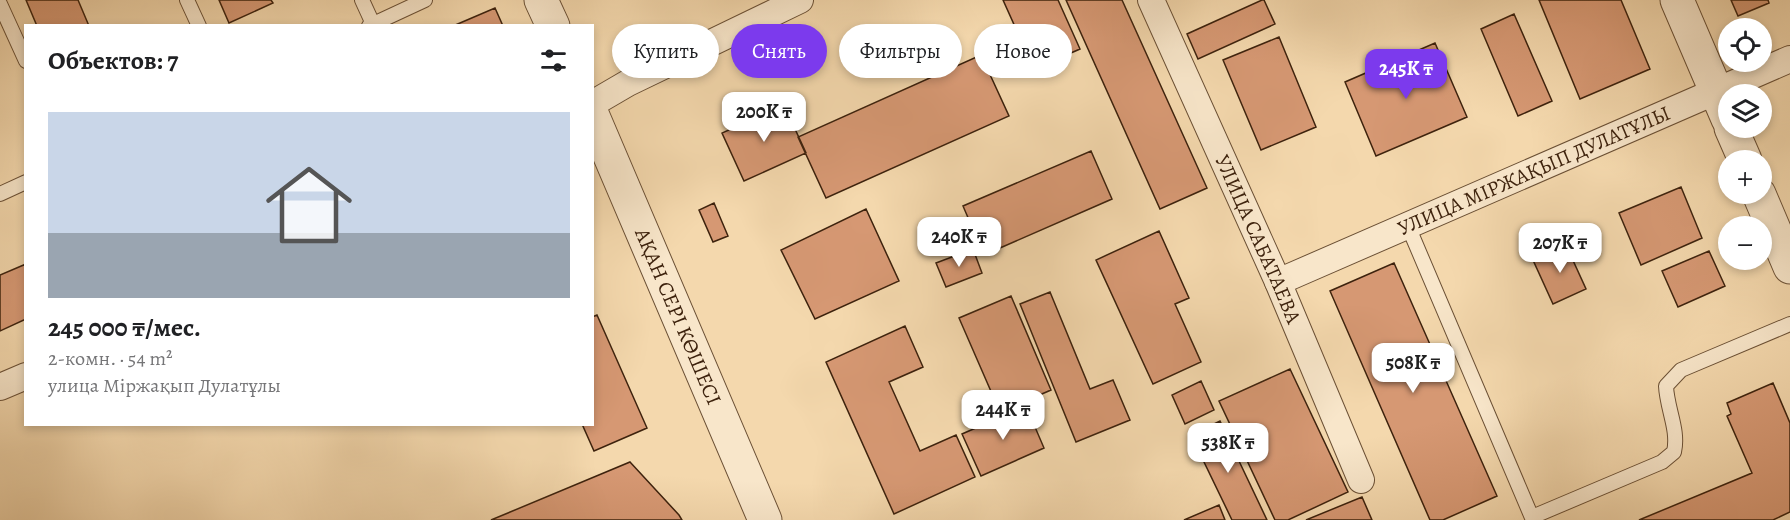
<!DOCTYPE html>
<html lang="ru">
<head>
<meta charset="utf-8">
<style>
	body { margin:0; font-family:Alegreya,serif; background:#f2f2f2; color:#202124; height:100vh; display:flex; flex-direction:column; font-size:22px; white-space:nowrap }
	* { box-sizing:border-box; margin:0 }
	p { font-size:20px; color:#757577 }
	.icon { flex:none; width:33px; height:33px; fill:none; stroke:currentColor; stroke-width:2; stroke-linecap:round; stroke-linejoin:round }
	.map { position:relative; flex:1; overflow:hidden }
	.drawer { position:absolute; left:24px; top:24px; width:570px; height:402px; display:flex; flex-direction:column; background:#fff; border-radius:0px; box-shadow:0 3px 9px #0003 }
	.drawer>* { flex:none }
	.banner { position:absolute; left:612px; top:24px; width:570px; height:54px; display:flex; gap:12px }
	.controls { position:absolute; left:1718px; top:18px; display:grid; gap:12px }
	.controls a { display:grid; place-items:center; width:54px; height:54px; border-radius:50%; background:#fff; box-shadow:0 3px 9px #0003; font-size:30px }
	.price { position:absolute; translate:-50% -51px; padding:0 14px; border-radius:12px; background:#fff; color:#222; font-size:20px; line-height:39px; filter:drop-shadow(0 2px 3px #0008) }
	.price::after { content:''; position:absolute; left:50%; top:36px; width:18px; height:14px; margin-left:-9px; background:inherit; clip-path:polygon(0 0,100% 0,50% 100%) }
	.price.current { background:#7c3aed; color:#fff }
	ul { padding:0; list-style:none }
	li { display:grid; align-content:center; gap:12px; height:318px; padding:0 24px }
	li+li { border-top:2px solid #e0e0e0 }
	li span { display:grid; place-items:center; height:186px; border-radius:0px; color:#555 }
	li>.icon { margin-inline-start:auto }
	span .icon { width:108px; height:108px; fill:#fffc; stroke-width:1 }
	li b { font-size:26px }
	h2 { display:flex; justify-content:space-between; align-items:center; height:72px; padding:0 24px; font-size:26px }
	.chip { padding:0 21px; border-radius:27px; background:#fff; box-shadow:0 3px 9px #0003; font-size:21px; line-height:54px }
	.chip.current { background:#7c3aed; color:#fff }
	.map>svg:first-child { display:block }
	.building { fill:#d69873; stroke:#3d220d; stroke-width:1.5 }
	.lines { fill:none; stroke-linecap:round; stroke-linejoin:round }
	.service-casing { stroke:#6b5035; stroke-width:16 }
	.minor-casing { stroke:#6b5035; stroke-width:28 }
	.tertiary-casing { stroke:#6b5035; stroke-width:35 }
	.service { stroke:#f8e6ca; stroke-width:14 }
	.minor { stroke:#f8e6ca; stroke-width:26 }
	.tertiary { stroke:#f8e6ca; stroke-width:33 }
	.labels { text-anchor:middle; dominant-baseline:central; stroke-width:4.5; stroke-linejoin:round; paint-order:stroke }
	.street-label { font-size:21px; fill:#3d220d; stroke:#f8e6ca }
</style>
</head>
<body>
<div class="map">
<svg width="1790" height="520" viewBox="0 0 1790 520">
	<rect width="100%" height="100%" fill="#f4d8ad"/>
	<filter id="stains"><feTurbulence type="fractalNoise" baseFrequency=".00333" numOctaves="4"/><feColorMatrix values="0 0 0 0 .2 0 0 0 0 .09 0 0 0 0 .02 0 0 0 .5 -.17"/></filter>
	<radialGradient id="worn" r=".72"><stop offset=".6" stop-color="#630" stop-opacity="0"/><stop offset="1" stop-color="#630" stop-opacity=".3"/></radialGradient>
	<path class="building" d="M 26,0 L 78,0 L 89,26 L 37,26 Z
		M 219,0 L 271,0 L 273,3 L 229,23 Z
		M 1003,0 L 1058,0 L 1080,49 L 1034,69 Z
		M 1066,0 L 1122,0 L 1207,188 L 1160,209 Z
		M 1262,0 L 1264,0 L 1275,24 L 1198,59 L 1187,34 Z
		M 1539,0 L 1621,0 L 1650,69 L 1580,99 Z
		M 1731,0 L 1768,0 L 1769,3 L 1738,16 Z
		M 495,8 L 503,26 L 453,26 Z
		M 1514,14 L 1552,101 L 1518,116 L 1481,29 Z
		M 1279,37 L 1316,127 L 1261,150 L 1223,60 Z
		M 1435,43 L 1467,117 L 1376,156 L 1345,82 Z
		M 981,55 L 1009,116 L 826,198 L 798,137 Z
		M 784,105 L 806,153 L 744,181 L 722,133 Z
		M 1091,151 L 1112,199 L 984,255 L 963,206 Z
		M 1681,187 L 1702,238 L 1641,265 L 1619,213 Z
		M 714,203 L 728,236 L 713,242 L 699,210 Z
		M 866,209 L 899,281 L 815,319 L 781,250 Z
		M 1159,231 L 1189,298 L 1175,304 L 1201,362 L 1153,384 L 1096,260 Z
		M 1566,245 L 1586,289 L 1553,304 L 1533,260 Z
		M 973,249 L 982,273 L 946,287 L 936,263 Z
		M 1709,251 L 1725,286 L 1678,307 L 1662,271 Z
		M 1394,263 L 1497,496 L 1443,520 L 1430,520 L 1330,291 Z
		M 26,264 L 26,319 L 0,331 L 0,275 Z
		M 1050,292 L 1090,389 L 1113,380 L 1130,420 L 1076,442 L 1020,304 Z
		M 1011,296 L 1051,390 L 1000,412 L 959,318 Z
		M 597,315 L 647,428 L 594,451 L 582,424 L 592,424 L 592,317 Z
		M 905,326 L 923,367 L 889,382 L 920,451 L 956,435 L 975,477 L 894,514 L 826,362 Z
		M 1290,369 L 1348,492 L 1288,520 L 1275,520 L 1219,401 Z
		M 1201,381 L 1214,410 L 1185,424 L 1172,395 Z
		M 1773,383 L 1790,423 L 1790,512 L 1773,520 L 1639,520 L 1752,473 L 1727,416 L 1731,414 L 1727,403 Z
		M 1026,406 L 1044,448 L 981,476 L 962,434 Z
		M 1220,421 L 1267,520 L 1232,520 L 1191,435 Z
		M 630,462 L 679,515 L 682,520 L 491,520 Z
		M 1362,497 L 1372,520 L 1306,520 Z
		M 1219,505 L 1225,520 L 1184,520 Z"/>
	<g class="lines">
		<g class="service-casing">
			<path id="service" d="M 187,0 L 199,26
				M 362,0 L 373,24
				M 0,4 L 26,61
				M 369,26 L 425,0
				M 0,194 L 26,182
				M 1408,226 L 1533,520
				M 1532,517 L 1662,462 L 1674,452 C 1679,430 1667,409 1666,386 L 1681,370 L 1790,324"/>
		</g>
		<g class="minor-casing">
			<g id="minor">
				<path id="s1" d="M 1151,0 L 1278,282 L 1361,480"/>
				<path d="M 592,104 L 628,83 L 800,0"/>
				<path id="s2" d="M 1278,282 L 1790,59"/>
				<path d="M 0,387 L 26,376"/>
			</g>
		</g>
		<g class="tertiary-casing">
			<g id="tertiary">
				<path d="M 541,0 L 553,26"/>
				<path d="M 1677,0 L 1728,119"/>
				<path id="s3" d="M 592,114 L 765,520"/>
				<path d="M 1731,128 L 1745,160"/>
				<path d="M 1759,194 L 1790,267"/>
			</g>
		</g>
		<use href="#service" class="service"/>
		<use href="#minor" class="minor"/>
		<use href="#tertiary" class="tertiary"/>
	</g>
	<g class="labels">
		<g class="street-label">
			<text stroke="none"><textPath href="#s2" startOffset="279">УЛИЦА МІРЖАҚЫП ДУЛАТҰЛЫ</textPath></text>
			<text stroke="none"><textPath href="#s1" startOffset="262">УЛИЦА САБАТАЕВА</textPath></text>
			<text stroke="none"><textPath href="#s3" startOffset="220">АҚАН СЕРІ КӨШЕСІ</textPath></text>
		</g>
	</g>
	<rect width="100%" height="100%" filter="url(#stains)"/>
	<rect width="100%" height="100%" fill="url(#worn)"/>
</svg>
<div class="controls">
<a><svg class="icon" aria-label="locate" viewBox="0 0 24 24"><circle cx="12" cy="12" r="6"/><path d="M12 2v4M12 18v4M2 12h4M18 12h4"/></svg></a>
<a><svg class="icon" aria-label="layers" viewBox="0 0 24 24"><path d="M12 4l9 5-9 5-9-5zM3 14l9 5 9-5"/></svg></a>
<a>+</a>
<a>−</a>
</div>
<b class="price current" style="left:1406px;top:100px">245K ₸</b>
<b class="price" style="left:764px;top:143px">200K ₸</b>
<b class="price" style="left:959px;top:268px">240K ₸</b>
<b class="price" style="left:1560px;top:274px">207K ₸</b>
<b class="price" style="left:1413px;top:394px">508K ₸</b>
<b class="price" style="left:1003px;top:441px">244K ₸</b>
<b class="price" style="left:1228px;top:474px">538K ₸</b>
<div class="banner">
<a class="chip">Купить</a>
<a class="chip current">Снять</a>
<a class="chip">Фильтры</a>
<a class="chip">Новое</a>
</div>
<section class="drawer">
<h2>Объектов: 7<svg class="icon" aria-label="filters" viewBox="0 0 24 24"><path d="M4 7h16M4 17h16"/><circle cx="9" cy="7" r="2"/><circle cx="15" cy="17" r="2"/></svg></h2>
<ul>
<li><span style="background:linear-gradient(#c9d6e8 65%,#9aa5b1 0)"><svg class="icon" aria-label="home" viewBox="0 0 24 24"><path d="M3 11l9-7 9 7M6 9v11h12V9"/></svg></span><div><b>245 000 ₸/мес.</b><p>2-комн. · 54 m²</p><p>улица Міржақып Дулатұлы</p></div></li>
</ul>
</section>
</div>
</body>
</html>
